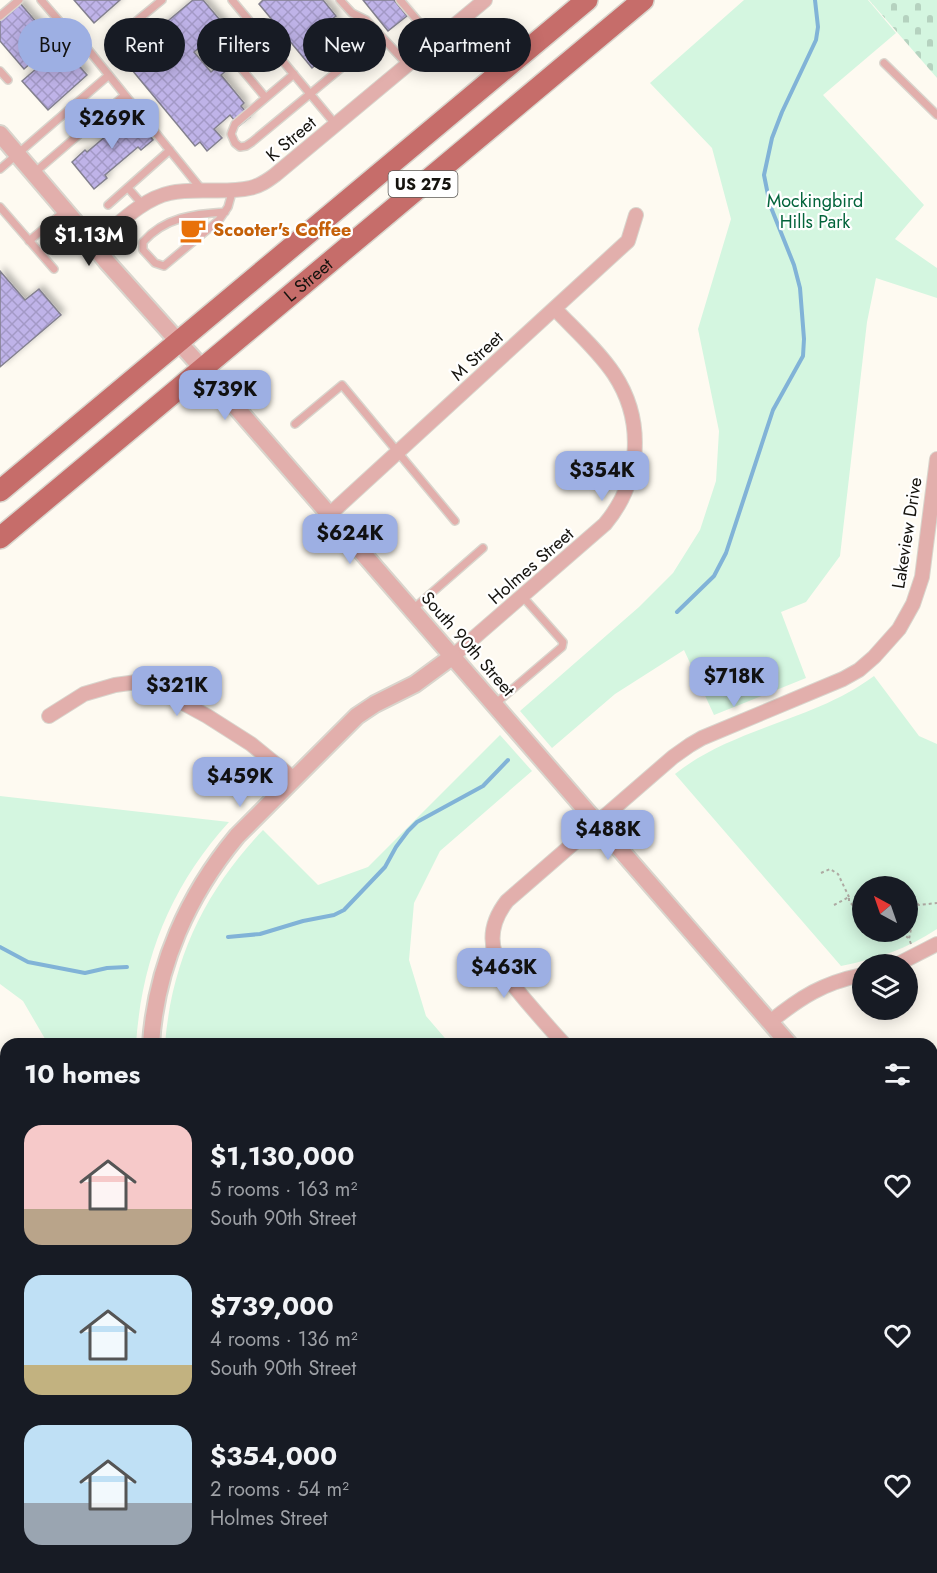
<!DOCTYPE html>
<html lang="en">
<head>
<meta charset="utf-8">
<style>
	body { margin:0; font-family:Jost,sans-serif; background:#242831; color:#f1f3f6; height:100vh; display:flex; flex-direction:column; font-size:22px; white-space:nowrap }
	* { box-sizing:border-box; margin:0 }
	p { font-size:20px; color:#9ea1a6 }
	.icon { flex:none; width:33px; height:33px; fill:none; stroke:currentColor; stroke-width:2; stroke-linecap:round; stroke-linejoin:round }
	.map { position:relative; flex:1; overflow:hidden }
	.sheet { position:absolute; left:0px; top:1038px; width:938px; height:536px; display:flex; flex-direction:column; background:#171b24; border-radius:18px 18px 0 0; box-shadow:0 3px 15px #0003 }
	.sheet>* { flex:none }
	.banner { position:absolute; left:18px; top:18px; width:600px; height:54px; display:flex; gap:12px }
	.needle { width:39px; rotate:320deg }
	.tools { position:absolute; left:852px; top:876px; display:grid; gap:12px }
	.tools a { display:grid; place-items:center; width:66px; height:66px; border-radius:50%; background:#171b24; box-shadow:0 3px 15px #0003; font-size:30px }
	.price { position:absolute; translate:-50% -51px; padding:0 14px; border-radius:12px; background:#9dafe3; color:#111; font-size:20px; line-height:39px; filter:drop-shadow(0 2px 3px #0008) }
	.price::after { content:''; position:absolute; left:50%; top:36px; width:18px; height:14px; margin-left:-9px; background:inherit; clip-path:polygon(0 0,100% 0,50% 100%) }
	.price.current { background:#222; color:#fff }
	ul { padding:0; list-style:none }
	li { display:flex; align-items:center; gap:18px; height:150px; padding:0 24px }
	li span { display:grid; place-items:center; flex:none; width:168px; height:120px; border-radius:18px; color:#555 }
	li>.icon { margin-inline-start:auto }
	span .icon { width:72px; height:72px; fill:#fffc; stroke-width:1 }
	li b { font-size:26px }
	h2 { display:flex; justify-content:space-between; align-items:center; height:72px; padding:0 24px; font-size:26px }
	.tag { padding:0 21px; border-radius:27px; background:#171b24; box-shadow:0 3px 15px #0003; font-size:21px; line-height:54px }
	.tag.current { background:#9dafe3; color:#111 }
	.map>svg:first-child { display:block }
	.cemetery { fill:url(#cemetery-stones) }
	.green { fill:#d4f6e0; fill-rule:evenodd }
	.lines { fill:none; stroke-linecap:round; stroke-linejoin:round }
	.stream { stroke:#81b3d7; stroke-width:4 }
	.building { fill:url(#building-cross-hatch); stroke:#83808e; stroke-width:1.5; filter:url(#shadow) }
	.service-casing { stroke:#d9d5cd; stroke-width:10 }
	.minor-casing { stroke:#d9d5cd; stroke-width:16 }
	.tertiary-casing { stroke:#d9d5cd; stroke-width:20 }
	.primary-casing { stroke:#d9d5cd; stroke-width:24 }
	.path { stroke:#aeaaa3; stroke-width:2; stroke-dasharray:3 3; stroke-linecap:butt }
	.service { stroke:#e2afac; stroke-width:7 }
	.minor { stroke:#e2afac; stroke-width:14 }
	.tertiary { stroke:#e2afac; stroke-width:16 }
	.primary { stroke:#c66d6a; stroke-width:21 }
	.labels { text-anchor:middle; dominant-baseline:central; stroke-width:4.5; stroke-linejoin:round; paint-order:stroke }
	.shield { fill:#fff; stroke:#5b5a56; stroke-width:1.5 }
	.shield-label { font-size:16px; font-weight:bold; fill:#15130e }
	.street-label { font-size:18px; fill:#15130e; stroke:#fff }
	.park-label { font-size:18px; fill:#03643b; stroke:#fff }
	.food-label { font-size:18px; font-weight:bold; fill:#c56008; stroke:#fff; text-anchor:start }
</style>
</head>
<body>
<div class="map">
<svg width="937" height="1573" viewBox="0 0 937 1573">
	<defs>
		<pattern id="cemetery-stones" width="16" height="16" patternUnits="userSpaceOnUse" patternTransform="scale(1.5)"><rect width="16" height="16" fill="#d4f6e0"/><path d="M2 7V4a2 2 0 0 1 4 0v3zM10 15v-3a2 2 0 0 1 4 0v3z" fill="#b5d2bf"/></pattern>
		<pattern id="building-cross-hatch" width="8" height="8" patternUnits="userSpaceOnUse" patternTransform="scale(1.5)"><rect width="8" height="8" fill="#bfb3e8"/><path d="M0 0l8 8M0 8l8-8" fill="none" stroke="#a399c6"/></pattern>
		<filter id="shadow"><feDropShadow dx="4" dy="-4" stdDeviation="3" flood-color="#0004"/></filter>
	</defs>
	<rect width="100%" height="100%" fill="#fefaf1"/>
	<path class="cemetery" d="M 869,0 L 937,0 L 937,78 Z"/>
	<path class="green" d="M 744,0 L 868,0 L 896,33 L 823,95 L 924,205 L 895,239 L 937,268 L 937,298 L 876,278 L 867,322 L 840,556 L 806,602 L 781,612 L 806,678 L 714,715 L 684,650 L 615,694 L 552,748 L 520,711 L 639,607 L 673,573 L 700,530 L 716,481 L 719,431 L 698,329 L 731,219 L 712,148 L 650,83 Z
		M 874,676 L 919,736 L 937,744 L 937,929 C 907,949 876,959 841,966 L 675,774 C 734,727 814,721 874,676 ZM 908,886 L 908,932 L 862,932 L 862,886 Z
		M 500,735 L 532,771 L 440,851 L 414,903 L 409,960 L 426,1016 L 450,1044 L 165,1044 C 172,959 205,891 263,830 L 318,885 L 368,867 Z
		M 0,796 L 229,822 C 171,886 142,958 136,1044 L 48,1044 L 23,1001 L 0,984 Z
		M 6,1105 L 6,1148 L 0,1148 L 0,1106 Z"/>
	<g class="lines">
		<path class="stream" d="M 677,612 L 714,576 L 726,553 L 773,410 L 803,356 L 804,339 L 800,288 L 794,265 L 770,205 L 764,175 L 772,138 L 782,112 L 816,40 L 818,27 L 815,0
			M 228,937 L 260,934 L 303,921 L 334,915 L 344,910 L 385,867 L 396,847 L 408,831 L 417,822 L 483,786 L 508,760
			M 0,947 L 28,962 L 85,973 L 107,968 L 127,967"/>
	</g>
	<path class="building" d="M 74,0 L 120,0 L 94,23 Z
		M 193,0 L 203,0 L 225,26 L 194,52 L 211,72 L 222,63 L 227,70 L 221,75 L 244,103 L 241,106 L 250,117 L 239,126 L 230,115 L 214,129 L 222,138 L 207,151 L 200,142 L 195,146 L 108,41 L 124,27 L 139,45 Z
		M 263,0 L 323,0 L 336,16 L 332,19 L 348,38 L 312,68 L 259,4 Z
		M 363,0 L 394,0 L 407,16 L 388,31 Z
		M 20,3 L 54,43 L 24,69 L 0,41 L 0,20 Z
		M 70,55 L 87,75 L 48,110 L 22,81 L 51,56 L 59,65 Z
		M 131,113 L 141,122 L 140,123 L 153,140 L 141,150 L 138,147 L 105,175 L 107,178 L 94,189 L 72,162 L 85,150 L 87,152 L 119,125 L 118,122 Z
		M 196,221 L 203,228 L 189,240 L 183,232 Z
		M 0,271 L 25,300 L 39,289 L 61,315 L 0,367 Z"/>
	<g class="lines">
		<g class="service-casing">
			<path id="service" d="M 41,0 L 67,30
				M 232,0 L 336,125
				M 340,0 L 352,13 L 366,20 L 408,65
				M 400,0 L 435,41
				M 0,16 L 19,0
				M 248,20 L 220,43 L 265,97
				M 134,23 L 162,0
				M 82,42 L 202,190
				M 884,63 L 937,115
				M 0,71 L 8,80
				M 294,74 L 235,124 L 231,134 L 235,143 L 240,147 L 246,146 L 252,142 L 380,36
				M 0,169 L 109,75
				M 34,173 L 125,95
				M 128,188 L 143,205
				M 108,205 L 170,150
				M 0,207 L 54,269
				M 225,212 C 194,214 165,217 143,242 L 143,250 L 155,263 L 164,266 L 219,220 L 228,207 L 233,189
				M 29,241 L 66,210
				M 295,424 L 342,385 L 455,521
				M 412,610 L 483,548
				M 495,704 L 562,647 L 563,642 L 523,597
				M 932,1295 L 937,1291
				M 932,1343 L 937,1345
				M 886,1568 L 889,1573
				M 927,1568 L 930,1573"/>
		</g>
		<g class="minor-casing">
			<path id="minor" d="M 93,245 C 116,227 141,199 170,193 C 196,187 224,194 250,188 C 260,186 267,181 275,175 L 485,0
				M 329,515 L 628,241 L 636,215
				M 453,656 L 605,524 C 641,481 645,421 614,374 C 598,350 574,329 555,309
				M 49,716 L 84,694 L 115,685 L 137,682 L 161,691 L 207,716 L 251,744 L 294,779
				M 898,964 L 937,944
				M 770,1022 C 801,997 823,983 862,975
				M 564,1044 C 551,1030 539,1016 527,1002 C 500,970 476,941 507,901 L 673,757 L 690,745 L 702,738 L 843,679 L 859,670 L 874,657 L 899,629 L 913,604 L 922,577 L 937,459
				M 0,1244 L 6,1246
				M 517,1568 L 520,1573
				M 552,1568 L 555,1573
				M 743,1568 L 746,1573"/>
		</g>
		<g class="tertiary-casing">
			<path id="tertiary" d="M 0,134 L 76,223 L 107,262 L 202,368 L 789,1044
				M 151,1044 C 156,966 188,895 237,836 L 357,716 L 375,704 L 415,684 L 453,656
				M 932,1208 L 937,1214
				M 24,1573 L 26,1568"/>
		</g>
		<g class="primary-casing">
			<g id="primary">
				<path d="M 0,491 L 587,0"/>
				<path id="s1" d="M 0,538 L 643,0"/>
			</g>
		</g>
		<path class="path" d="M 821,873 L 830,869 L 838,874 L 849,897
			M 908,896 L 919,905 L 937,903
			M 834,905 L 849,897 L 849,901 L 862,916
			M 902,932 L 908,938
			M 911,944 L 909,939 L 916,903
			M 866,962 L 887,956"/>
		<use href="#service" class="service"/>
		<use href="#minor" class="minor"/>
		<use href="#tertiary" class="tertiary"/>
		<use href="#primary" class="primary"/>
	</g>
	<defs>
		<g id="cafe-bare" transform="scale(2.07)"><path d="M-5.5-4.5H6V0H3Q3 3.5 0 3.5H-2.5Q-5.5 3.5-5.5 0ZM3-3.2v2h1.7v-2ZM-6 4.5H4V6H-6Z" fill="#e8710a" stroke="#fff" stroke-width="2.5" paint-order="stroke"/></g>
	</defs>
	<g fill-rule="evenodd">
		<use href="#cafe-bare" x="193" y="230"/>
	</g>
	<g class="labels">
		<rect class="shield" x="388.5" y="171" width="69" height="26" rx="4.5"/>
		<g class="shield-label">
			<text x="423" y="184">US 275</text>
		</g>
		<g class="street-label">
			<text transform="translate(291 139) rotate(-40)">K Street</text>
			<text stroke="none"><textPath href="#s1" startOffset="402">L Street</textPath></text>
			<text transform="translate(477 356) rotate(-43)">M Street</text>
			<text transform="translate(907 533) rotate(-81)">Lakeview Drive</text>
			<text transform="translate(531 566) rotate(-41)">Holmes Street</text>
			<text transform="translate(468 644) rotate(49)">South 90th Street</text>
		</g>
		<g class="park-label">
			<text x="815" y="201">Mockingbird<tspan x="815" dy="21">Hills Park</tspan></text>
		</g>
		<g class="food-label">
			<text x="213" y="230">Scooter's Coffee</text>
		</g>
	</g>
</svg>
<div class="tools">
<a><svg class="needle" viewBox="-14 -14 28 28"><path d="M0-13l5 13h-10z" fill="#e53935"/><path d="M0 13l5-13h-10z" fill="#9ea1a6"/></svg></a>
<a><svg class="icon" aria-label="layers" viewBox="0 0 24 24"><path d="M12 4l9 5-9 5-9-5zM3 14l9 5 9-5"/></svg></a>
</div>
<b class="price" style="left:112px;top:150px">$269K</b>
<b class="price current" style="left:89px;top:267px">$1.13M</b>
<b class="price" style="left:225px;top:421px">$739K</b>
<b class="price" style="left:602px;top:502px">$354K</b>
<b class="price" style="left:350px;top:565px">$624K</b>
<b class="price" style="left:734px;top:708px">$718K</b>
<b class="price" style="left:177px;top:717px">$321K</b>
<b class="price" style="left:240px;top:808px">$459K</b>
<b class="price" style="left:608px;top:861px">$488K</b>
<b class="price" style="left:504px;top:999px">$463K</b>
<div class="banner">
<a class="tag current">Buy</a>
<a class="tag">Rent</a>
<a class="tag">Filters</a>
<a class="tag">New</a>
<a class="tag">Apartment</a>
</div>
<section class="sheet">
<h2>10 homes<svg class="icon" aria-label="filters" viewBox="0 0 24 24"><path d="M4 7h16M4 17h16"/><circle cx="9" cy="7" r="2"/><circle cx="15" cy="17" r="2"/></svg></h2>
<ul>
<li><span style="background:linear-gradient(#f6c9c9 70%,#b9a48a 0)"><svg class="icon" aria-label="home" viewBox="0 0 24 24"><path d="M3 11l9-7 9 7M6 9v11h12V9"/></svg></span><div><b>$1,130,000</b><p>5 rooms · 163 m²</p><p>South 90th Street</p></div><svg class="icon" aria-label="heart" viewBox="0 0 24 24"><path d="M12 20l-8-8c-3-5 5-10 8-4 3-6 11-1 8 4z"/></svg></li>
<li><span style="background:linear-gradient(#bfe0f5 75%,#c2b280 0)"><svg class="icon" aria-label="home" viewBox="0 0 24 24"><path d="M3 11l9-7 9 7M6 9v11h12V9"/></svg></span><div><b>$739,000</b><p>4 rooms · 136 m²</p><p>South 90th Street</p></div><svg class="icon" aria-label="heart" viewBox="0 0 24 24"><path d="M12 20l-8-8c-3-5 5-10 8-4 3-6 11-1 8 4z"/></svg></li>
<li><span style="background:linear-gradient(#bfe0f5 65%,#9aa5b1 0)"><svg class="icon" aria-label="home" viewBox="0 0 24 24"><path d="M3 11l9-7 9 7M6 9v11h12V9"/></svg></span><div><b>$354,000</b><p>2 rooms · 54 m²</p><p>Holmes Street</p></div><svg class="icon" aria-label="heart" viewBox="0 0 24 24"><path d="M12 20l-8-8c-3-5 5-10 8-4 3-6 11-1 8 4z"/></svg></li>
</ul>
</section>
</div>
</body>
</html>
